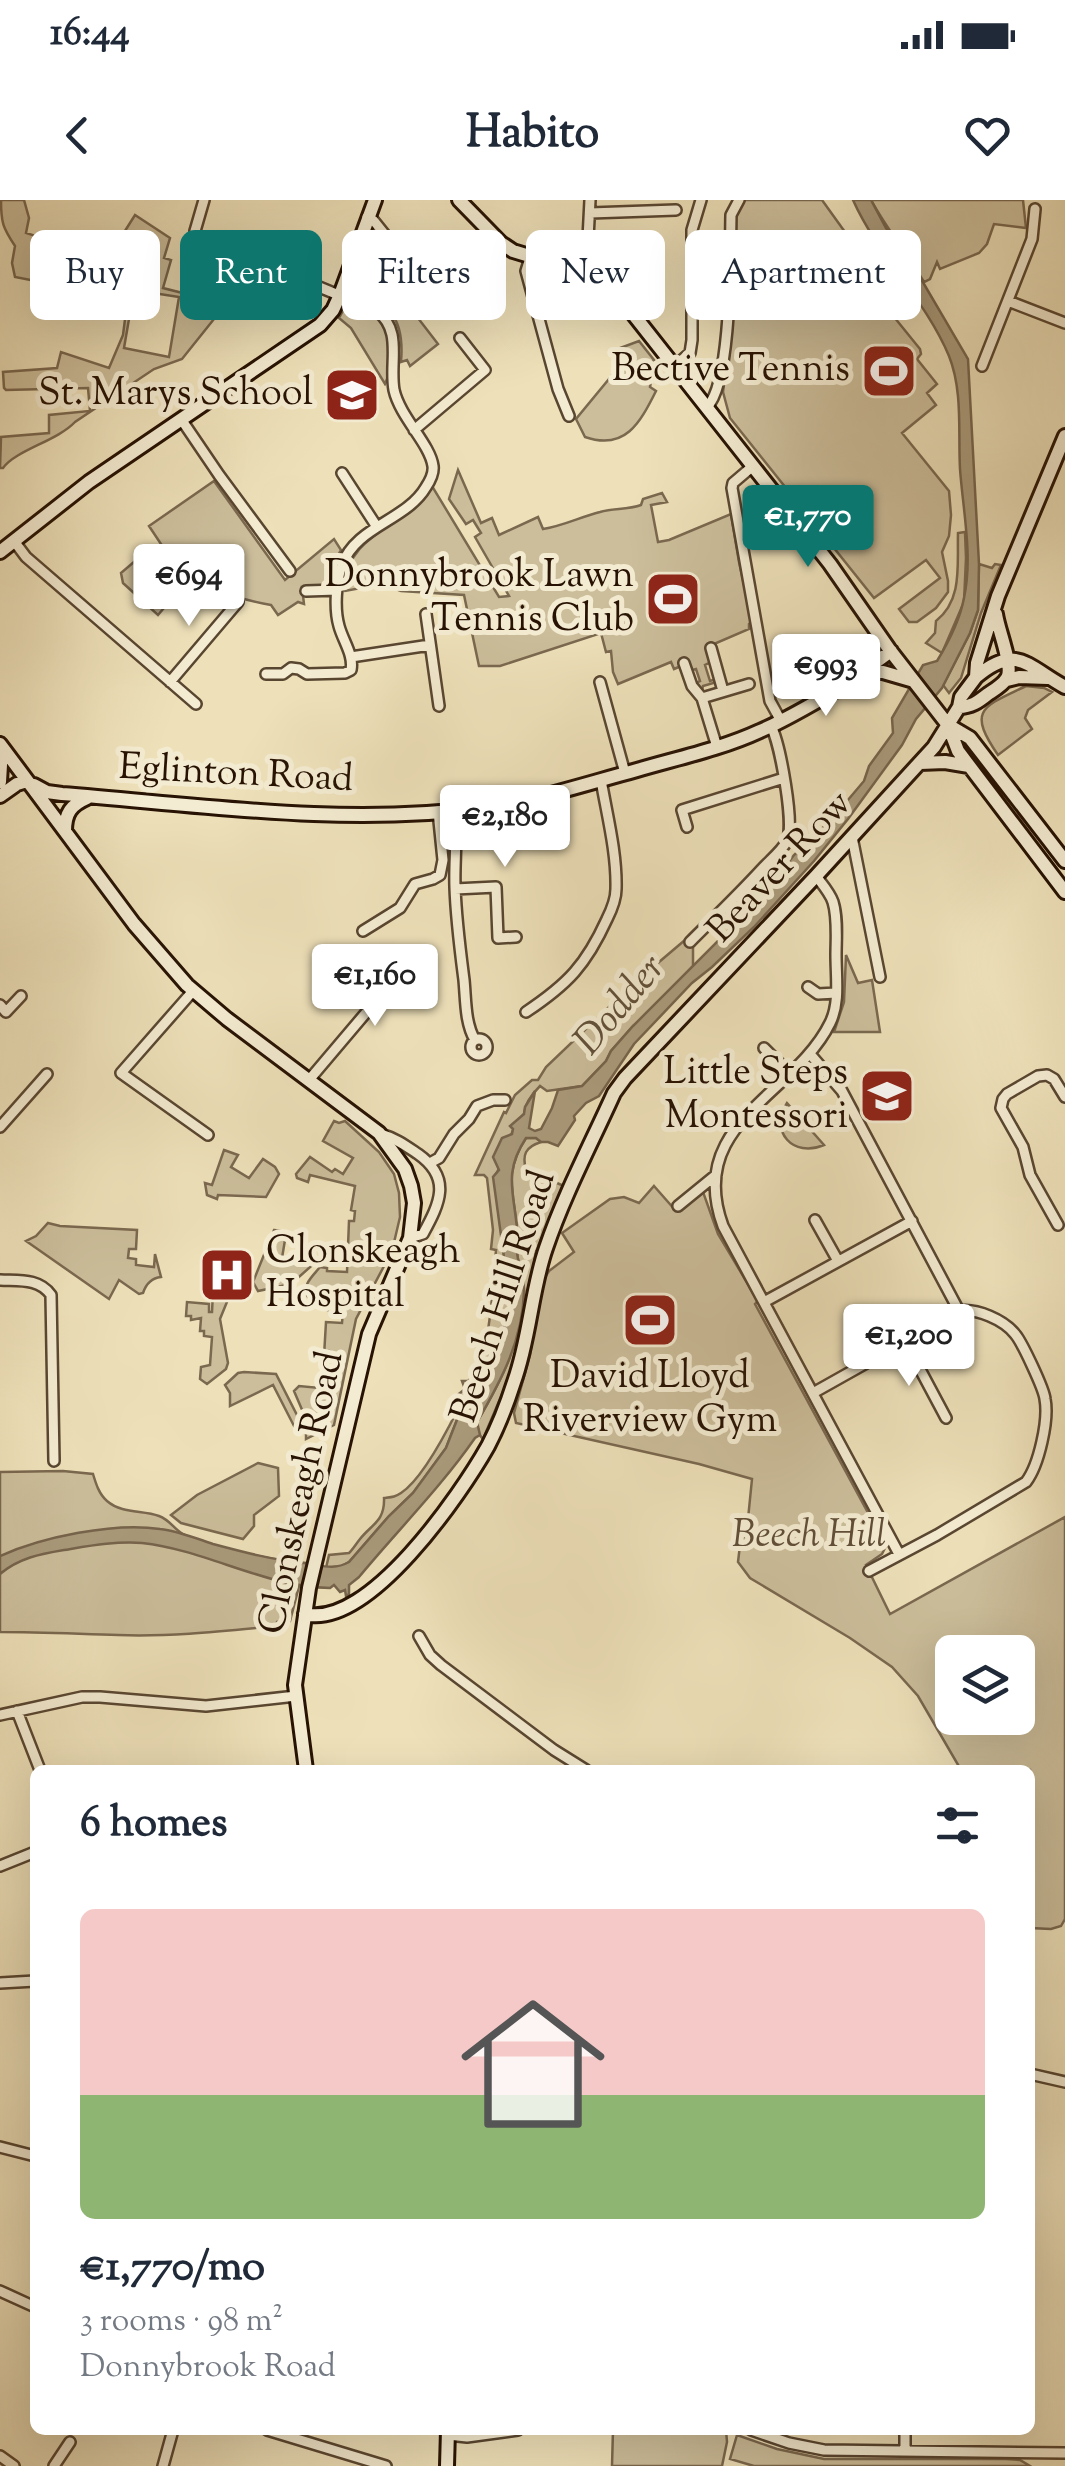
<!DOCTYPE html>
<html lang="en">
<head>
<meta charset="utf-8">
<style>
	body { margin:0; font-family:"Sorts Mill Goudy",serif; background:#f6f6f7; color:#1f2937; height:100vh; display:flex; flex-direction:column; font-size:38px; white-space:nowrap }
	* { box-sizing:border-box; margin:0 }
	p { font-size:32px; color:#747a83 }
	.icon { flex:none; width:55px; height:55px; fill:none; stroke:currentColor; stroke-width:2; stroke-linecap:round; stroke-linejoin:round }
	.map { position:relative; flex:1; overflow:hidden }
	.details { position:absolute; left:30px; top:1565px; width:1005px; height:670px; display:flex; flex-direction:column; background:#fff; border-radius:15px; box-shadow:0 10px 40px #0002 }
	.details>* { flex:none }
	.top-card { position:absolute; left:30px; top:30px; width:1005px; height:90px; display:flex; gap:20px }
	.fabs { position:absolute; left:935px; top:1435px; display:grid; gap:20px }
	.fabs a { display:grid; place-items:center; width:100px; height:100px; border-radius:15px; background:#fff; box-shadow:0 10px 40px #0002; font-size:50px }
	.price { position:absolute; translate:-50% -85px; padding:0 22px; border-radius:10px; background:#fff; color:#222; font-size:32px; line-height:65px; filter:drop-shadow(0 2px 5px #0008) }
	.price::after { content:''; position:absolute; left:50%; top:60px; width:30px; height:22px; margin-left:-15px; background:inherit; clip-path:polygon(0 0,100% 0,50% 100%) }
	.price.active { background:#0f766e; color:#fff }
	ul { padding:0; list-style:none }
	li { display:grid; align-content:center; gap:20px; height:530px; padding:0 50px }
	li+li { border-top:2px solid #e0e1e3 }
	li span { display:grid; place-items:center; height:310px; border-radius:15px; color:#555 }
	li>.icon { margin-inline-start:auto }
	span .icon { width:180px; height:180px; fill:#fffc; stroke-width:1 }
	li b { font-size:42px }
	h2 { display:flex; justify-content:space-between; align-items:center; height:120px; padding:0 50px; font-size:42px }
	.pill { padding:0 35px; border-radius:15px; background:#fff; box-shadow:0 10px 40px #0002; font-size:35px; line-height:90px }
	.pill.active { background:#0f766e; color:#fff }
	.status { display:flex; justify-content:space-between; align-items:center; height:70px; padding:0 50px; background:#fff; direction:ltr }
	.status svg { height:28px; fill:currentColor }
	header { display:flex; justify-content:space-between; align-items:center; height:130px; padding:0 50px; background:#fff; font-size:45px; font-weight:800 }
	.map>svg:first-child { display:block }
	.green { fill:#ccbe9b; stroke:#7a684f; stroke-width:2.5; fill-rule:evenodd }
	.water { fill:#aa9b7c; stroke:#76644c; stroke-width:2.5 }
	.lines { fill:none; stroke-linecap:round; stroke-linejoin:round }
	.street-casing { stroke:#594631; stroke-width:14 }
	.secondary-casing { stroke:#271203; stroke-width:18 }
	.street { stroke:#f4ecd2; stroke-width:9 }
	.secondary { stroke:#f4ecd2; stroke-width:12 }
	.labels { text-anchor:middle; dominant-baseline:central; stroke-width:10; stroke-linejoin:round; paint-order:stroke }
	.poi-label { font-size:38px; fill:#271203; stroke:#f4ecd2; text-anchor:end }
	.street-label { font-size:38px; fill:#271203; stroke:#f4ecd2 }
	.park-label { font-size:38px; font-style:italic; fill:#614e38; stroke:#f4ecd2 }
	.water-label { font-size:40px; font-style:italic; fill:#625039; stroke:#f4ecd2 }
</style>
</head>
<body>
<div class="status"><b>16:44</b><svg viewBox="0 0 49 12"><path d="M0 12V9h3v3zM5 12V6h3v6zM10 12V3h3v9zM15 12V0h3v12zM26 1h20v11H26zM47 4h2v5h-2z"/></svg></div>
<header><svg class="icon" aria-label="back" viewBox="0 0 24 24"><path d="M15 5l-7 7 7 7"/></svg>Habito<svg class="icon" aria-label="heart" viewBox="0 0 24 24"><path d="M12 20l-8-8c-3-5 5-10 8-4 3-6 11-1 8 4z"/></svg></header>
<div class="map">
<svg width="1065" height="2266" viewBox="0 0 1065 2266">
	<rect width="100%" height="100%" fill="#eee1ba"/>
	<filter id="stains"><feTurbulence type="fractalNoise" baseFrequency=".002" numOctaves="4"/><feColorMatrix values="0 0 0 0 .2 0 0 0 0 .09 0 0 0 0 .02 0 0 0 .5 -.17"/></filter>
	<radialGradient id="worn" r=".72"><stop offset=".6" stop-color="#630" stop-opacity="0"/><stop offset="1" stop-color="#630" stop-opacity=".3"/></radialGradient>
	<path class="green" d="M 1,0 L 24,0 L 29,18 L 26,33 L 101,57 L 101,52 L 111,38 L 118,42 L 135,15 L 170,38 L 164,58 L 171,60 L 163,88 L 226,104 L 182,159 L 154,169 L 75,222 C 57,241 16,250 3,268 L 0,268 L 1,237 L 49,233 L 49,215 L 90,211 L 88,188 L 6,190 L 4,188 L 3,172 L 57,168 L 61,152 L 109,168 L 123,135 L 128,96 L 122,94 L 121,86 L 48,76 L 46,83 L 15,77 L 12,63 L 15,46 C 3,28 1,23 1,0 ZM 134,90 L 179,97 L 169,157 L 124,148 Z
		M 742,0 L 822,0 L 896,103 L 890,112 L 920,149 L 921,154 L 917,159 L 937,184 L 927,193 L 936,205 L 902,233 L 949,291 L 951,315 L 949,336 L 942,352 L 948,381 L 948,392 L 936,408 L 917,422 L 909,422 L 899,409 L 940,378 L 926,360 L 874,398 L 730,218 L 723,192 L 728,154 L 735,14 Z
		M 871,0 L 1023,0 L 1026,28 L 994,24 L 987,44 L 979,53 L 940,69 L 937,62 L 930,79 L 924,82 C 907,54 887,29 871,0 Z
		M 364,48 L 438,144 L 410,166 L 407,160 L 401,162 C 405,116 389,106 352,87 Z
		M 346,105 C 382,108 391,128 389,161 C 389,171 389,176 385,184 L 351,128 L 339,118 Z
		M 639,141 L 654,160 L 649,162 L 652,176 L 650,187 L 656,191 C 640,223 625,251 585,237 L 576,219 L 618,168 L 612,151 Z
		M 458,270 L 481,323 L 492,318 L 499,335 L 538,317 L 543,329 C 563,326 580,317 600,312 C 614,308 627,310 641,305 L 643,299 L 662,293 L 667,302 L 651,305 L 658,342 L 669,340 L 731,314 L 739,362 L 752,421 L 749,424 L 749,429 L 707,447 L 711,462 L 705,465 L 710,481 L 716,479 L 717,482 L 703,486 L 702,491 L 694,484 L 700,481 L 696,469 L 689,471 L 681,466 L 674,469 L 671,462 L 618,484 L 613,472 L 611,451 L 606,452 L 601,433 L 500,466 L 479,466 L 464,395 L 401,391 L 382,384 L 345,391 L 342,389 C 351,329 402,331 432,286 L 499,397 L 509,396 L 475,337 L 481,333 L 473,320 L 466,324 L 449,299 Z
		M 214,281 L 285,380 L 334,339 L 341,350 L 333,364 L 329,385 L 302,387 L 304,404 L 298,402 L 278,415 L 271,405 C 241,400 214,390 186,382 L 158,415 L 123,383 L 121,373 L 149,349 L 151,352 L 161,344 L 149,326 Z
		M 965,332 L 966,358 L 964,402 L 942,453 L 926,443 L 935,433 L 936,421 C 963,400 957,365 958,333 Z
		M 979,364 L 992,368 L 995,364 L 1001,365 L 981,413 L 961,478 L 949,493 L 943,485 L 970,433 L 978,410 Z
		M 1026,486 L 1044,488 L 1052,492 L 1028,510 L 1025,518 L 1032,529 L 998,555 C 967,510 982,507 1026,486 Z
		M 685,740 L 693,743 L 693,766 L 643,818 L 633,826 L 611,851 L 606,861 L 582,886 L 547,891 L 540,886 C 532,894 525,903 524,914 C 507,930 508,958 494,977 L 510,1101 L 500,1148 L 491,1172 L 462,1207 L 446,1248 L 413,1293 L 389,1316 L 349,1362 L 342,1366 L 326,1368 L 329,1355 L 349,1353 C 353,1349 356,1344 360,1339 C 372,1324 385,1321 384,1298 C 392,1297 395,1297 401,1293 C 421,1280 447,1231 458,1209 L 452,1206 L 455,1197 L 465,1189 L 462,1181 L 468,1181 C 491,1163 493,1080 496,1050 L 491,1049 L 493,1030 L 487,978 L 484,975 L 475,975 L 504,912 L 506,913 L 515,895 L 532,880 L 538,880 L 546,867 L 632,785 Z
		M 846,755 L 858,783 L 872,780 L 880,832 L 834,832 L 844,802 Z
		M 787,903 L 824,945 C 793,958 769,932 787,903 Z
		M 334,921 L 339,923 L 345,921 L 379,952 L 394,974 L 399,993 L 400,1017 L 392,1051 L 356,1119 L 334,1225 L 306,1239 L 306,1219 L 294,1191 L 299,1186 L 330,1189 L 337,1155 L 329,1151 L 324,1156 L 326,1122 L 342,1123 L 343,1111 L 328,1110 L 327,1099 L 308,1097 C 301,1085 313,1076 320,1067 L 327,1068 L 327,1071 L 347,1072 L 349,1021 L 354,1021 L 355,1011 L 351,1010 L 355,986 L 310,975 L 308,982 L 297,978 L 296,974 L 310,957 L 332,972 L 335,969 L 343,974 L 353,958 L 323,941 Z
		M 526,938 L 536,938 L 541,942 C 525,947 522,955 526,970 L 564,986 L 536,1051 L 520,1141 L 513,1168 L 483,1239 L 478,1233 L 477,1222 C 501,1181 522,1140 524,1091 C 524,1077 518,1066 517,1052 C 516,1045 518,1037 517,1029 C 514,992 503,973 526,938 Z
		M 224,950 L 238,955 L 231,967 L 249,978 L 263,959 L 275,967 L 279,974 L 266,997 L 218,995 L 217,999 L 207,995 L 205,983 L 212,985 Z
		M 654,986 L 676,1011 L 702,989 L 718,1034 L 758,1101 L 755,1104 L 886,1346 L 882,1354 L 866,1365 L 890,1414 L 1065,1317 L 1065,1719 L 1061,1726 L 1051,1729 L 1030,1728 L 1030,1570 L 961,1570 L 918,1496 L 892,1467 L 850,1438 L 750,1378 L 738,1362 L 740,1345 L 747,1329 L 752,1279 L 699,1264 L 516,1223 L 514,1213 L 530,1155 L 542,1082 L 549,1071 L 574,1052 L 562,1033 L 610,999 L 624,997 L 639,1003 ZM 952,1452 L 1018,1452 L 1018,1518 L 952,1518 Z
		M 48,1023 L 60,1026 L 137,1030 L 136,1049 L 129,1049 L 128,1058 L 136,1059 L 136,1065 L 154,1067 L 155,1054 L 161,1077 C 151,1078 146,1084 143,1093 L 139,1094 L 119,1080 L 109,1099 L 26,1041 L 36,1036 Z
		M 274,1030 L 282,1031 L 283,1034 L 286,1034 L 282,1058 L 318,1060 L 291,1084 L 258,1091 L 253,1082 Z
		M 213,1092 L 223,1093 L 229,1097 L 220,1119 L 228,1163 L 226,1169 L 207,1184 L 200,1179 L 201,1167 L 210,1165 L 212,1137 L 204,1136 L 204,1131 L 200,1131 L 201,1118 L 191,1120 L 191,1116 L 186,1116 L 187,1102 L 209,1104 L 209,1112 L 212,1112 Z
		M 244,1172 L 276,1174 L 301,1223 L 294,1226 L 273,1185 L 230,1206 L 230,1193 L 225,1185 L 238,1173 Z
		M 258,1263 L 278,1268 L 279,1296 L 254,1315 L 254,1326 L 243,1339 L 181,1323 L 171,1315 L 197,1295 Z
		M 63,1271 L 93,1274 C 96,1284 99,1294 107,1301 C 122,1314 142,1310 159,1316 C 170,1320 174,1329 183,1334 C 207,1346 278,1362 305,1363 L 290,1421 L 277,1422 L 276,1426 C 224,1431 171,1437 118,1435 C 79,1434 40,1432 0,1432 L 0,1272 Z
		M 613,2230 L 726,2230 L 727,2242 L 722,2266 L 612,2266 Z
		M 737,2235 L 777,2249 L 824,2259 L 1006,2259 L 1020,2260 L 1030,2266 L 754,2266 L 730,2259 Z"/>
	<path class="water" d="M 853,0 L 871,0 L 886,28 L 907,55 L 968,159 L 979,364 L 978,410 L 970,433 L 942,488 L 916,519 L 902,545 L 848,619 L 814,661 L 754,727 L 712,767 L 692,783 L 634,844 L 599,896 L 586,903 L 574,916 L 575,920 L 558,946 L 548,942 L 541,942 L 536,938 L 526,938 C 503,973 514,992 517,1029 C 518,1037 516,1044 517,1052 C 518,1065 524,1077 524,1091 C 523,1140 501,1181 477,1222 L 480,1235 L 475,1238 C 441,1287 398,1330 359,1377 L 349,1385 L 349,1394 L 346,1396 L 345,1390 L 340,1392 L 334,1385 L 330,1388 C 265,1387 206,1350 142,1343 C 116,1341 89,1346 64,1350 C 40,1354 19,1358 0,1374 L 0,1356 C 42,1337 114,1322 160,1329 C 178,1331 195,1338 213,1344 C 243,1352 273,1360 304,1363 C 321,1365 333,1371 349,1362 L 389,1316 L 413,1293 L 446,1248 L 462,1207 L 491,1172 L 500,1148 L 510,1101 L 493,977 L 499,970 L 493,957 L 502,938 L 512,934 L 513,929 L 510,926 L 524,914 L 525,907 L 535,891 L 529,928 L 535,931 L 541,929 L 552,908 L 558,890 L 582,886 L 606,861 L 611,851 L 633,826 L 723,736 L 773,682 L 794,655 L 831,620 L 864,581 L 869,566 L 893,533 L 892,518 L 923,465 L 937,461 C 948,443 960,419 964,398 C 973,356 963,311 960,269 C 958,232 963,191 949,156 C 925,99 878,56 853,0 Z"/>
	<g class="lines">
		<g class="street-casing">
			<path id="street" d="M 204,0 L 195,31 L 201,38 L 377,111 C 403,131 389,162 394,190 C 400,217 430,244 433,266 C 434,273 430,281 426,287 C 406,321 356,326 342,365 C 336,382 334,408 339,426 C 343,441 354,455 351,470 L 345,473 L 307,474 L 299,469 L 291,468 L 283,474 L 266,474
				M 590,13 L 676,10
				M 367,17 L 374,21 L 426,86
				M 530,58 L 526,71 L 558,189 L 569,216
				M 580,70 L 587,58 L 590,0
				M 1008,101 L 1065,123
				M 675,166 L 690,153 L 692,140 L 692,30 L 701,0
				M 982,166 L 1032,39 L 1035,9
				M 707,207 C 732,182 730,54 731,15 L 739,0
				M 181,219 L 219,275 L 290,371
				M 414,230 L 485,170 L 460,138
				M 753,266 L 733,283 L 732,288 L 770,501 L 781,521
				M 342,273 L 377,327
				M 14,341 L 26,357 L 196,504
				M 306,391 L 337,390
				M 426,414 L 439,506
				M 711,448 L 723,491
				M 351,457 L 430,445
				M 684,463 L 692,486 L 702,498
				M 170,482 L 238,402
				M 600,482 L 625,573
				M 717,547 L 702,498 L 749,484
				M 454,610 C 458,636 454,661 455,687 C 456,719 460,749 464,780 C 466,801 465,823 475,840
				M 687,627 L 682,610 L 784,578
				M 852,637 L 880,777
				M 816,676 C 822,684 830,693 833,702 C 838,718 836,739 836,755 C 836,778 840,803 830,823 C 795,895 685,923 723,1026 L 899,1354
				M 455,689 L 496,687 L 498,738 L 516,737
				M 363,731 L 400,708 L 415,684 L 433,679 L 440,675 L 443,660 L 438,611
				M 690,742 C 714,718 738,695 761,670 C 769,661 782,651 787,641 C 795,624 780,544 771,526
				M 808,787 L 818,794 L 836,793
				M 193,791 L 121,873 L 208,935
				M 0,805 L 6,812 L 21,796
				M 526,812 C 568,784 586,765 607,719 C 612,709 616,700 616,689 C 617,653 607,615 601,580
				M471 847a8 8 0 1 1 16 0a8 8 0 1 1-16 0Z
				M 764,848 L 789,873
				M 810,854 L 842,891 L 959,1111 C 977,1108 1004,1120 1015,1134 C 1022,1142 1044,1189 1045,1199 C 1049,1220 1039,1265 1026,1282 L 937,1335 L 869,1371
				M 309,880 L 414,756
				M 0,927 L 47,874
				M 381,934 C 395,938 406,946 418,954 C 452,978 440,1003 423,1034 L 410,1038
				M 430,963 L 439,958 L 454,934 L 469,919 L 477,906 L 493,900 L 505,900
				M 678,1006 L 716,975
				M 815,1020 L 838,1061
				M 1058,1025 L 1030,975 L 1023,947 L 1001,908 L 1003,899 L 1007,894 L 1038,876 L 1047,875 L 1054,879 L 1065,897
				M 0,1080 C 19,1081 39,1078 51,1095 L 54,1261
				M 764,1102 L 912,1021
				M 906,1143 L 946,1218
				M 813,1193 L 959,1111
				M 419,1436 L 430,1455 L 441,1465 L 554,1550 L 586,1570
				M 17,1511 L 40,1570
				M 0,1515 L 82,1497 L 100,1497 L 206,1506 L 296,1496
				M 0,1666 L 35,1652
				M 0,1783 L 35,1781
				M 1030,1874 L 1065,1882
				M 0,1947 L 35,1956
				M 0,2091 L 35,2107
				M 267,2230 L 386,2266
				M 751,2230 L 789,2243 L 824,2250 L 1065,2253
				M 448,2235 L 467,2237 L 518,2230
				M 905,2251 L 905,2230
				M 0,2256 L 14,2266
				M 54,2266 L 70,2242
				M 163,2266 L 173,2230"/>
		</g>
		<g class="secondary-casing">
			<path id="secondary" d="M 459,0 L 501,43 L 513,51 L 592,75 L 626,105 L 830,364 L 889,449 L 948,525 L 958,551 L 1065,692
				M 0,352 L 89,282 L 320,125 L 333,110 L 340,95 L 375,0
				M 867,472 L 883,472 L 914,481
				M 976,477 C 1016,443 1027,466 1065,487
				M 1007,480 L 1019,477 L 1048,478
				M 959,507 C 971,507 978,502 988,494 C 994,490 1003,485 1007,478 C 1014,467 998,430 996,414
				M 948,525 L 970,538 L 1065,661
				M 0,544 L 134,724 L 187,785 L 227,819 L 379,933 L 405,969 L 411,986 L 414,1003 L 410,1038 L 369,1134 L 309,1388 L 295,1485 L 306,1570
				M 920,563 L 945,562 L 969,566
				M 0,582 L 2,547
				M 34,585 L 47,592 L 62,594 C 201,605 342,626 481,608 C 534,601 585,584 637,570 C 678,558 721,549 760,531 C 797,515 832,492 867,472 L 876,462 L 891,451
				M 0,596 L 17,584 L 27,581
				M 65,631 C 65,613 71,605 87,598
				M 305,1414 C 368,1430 461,1294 488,1246 C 499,1225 507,1204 514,1182 C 530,1138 531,1091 546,1048 C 564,995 591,944 614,893 L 625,878 L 816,676 L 934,547 L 959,507 L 961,497 L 976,477 L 977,463 L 998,396 L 1065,236
				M 447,2266 L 448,2230"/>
		</g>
		<use href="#street" class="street"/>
		<use href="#secondary" class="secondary"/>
	</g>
	<defs>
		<g id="stadium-square" transform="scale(2.875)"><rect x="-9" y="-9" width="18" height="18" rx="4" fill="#8f2418" stroke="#f4ecd2"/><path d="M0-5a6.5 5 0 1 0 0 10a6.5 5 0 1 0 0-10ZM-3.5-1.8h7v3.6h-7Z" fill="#fff"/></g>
		<g id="school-square" transform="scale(2.875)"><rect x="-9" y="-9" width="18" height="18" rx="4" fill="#8f2418" stroke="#f4ecd2"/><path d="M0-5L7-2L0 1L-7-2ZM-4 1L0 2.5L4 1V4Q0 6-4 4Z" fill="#fff"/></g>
		<g id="hospital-square" transform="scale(2.875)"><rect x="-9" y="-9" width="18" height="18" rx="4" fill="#8f2418" stroke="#f4ecd2"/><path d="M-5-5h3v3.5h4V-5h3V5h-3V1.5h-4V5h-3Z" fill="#fff"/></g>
	</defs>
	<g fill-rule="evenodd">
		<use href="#stadium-square" x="889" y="171"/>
		<use href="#school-square" x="352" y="195"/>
		<use href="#stadium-square" x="673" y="399"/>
		<use href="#school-square" x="887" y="896"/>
		<use href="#hospital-square" x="227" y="1075"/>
		<use href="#stadium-square" x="650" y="1120"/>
	</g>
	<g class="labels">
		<g class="poi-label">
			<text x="850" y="171">Bective Tennis</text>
			<text x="313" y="195">St. Marys School</text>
			<text x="634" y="377">Donnybrook Lawn<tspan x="634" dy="44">Tennis Club</tspan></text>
			<text x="848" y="874">Little Steps<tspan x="848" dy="44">Montessori</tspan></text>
			<text x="266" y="1053" text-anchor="start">Clonskeagh<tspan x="266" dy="44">Hospital</tspan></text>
			<text x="650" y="1178" text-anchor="middle">David Lloyd<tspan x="650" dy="44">Riverview Gym</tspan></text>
		</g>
		<g class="street-label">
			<text transform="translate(236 575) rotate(3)">Eglinton Road</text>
			<text transform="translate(781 668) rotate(-47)">Beaver Row</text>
			<text transform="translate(505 1097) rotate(-72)">Beech Hill Road</text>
			<text transform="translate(303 1293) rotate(-78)">Clonskeagh Road</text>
		</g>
		<g class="park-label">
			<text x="809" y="1337">Beech Hill</text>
		</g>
		<g class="water-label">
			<text transform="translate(621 806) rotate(-50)">Dodder</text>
		</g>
	</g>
	<rect width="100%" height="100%" filter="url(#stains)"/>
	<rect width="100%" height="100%" fill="url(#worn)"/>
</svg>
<div class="fabs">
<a><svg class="icon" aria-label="layers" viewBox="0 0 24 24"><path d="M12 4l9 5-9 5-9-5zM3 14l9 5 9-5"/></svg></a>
</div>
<b class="price active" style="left:808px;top:370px">€1,770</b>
<b class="price" style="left:189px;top:429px">€694</b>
<b class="price" style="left:826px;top:519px">€993</b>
<b class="price" style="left:505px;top:670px">€2,180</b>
<b class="price" style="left:375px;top:829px">€1,160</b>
<b class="price" style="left:909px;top:1189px">€1,200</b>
<div class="top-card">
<a class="pill">Buy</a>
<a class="pill active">Rent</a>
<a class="pill">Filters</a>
<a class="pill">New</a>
<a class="pill">Apartment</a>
</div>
<section class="details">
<h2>6 homes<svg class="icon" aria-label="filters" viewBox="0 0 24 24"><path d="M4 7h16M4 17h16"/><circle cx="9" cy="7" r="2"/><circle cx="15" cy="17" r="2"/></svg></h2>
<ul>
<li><span style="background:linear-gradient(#f6c9c9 60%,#8fb573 0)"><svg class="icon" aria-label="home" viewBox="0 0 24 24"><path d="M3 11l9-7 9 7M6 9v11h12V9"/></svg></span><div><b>€1,770/mo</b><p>3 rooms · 98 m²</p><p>Donnybrook Road</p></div></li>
</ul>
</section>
</div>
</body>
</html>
